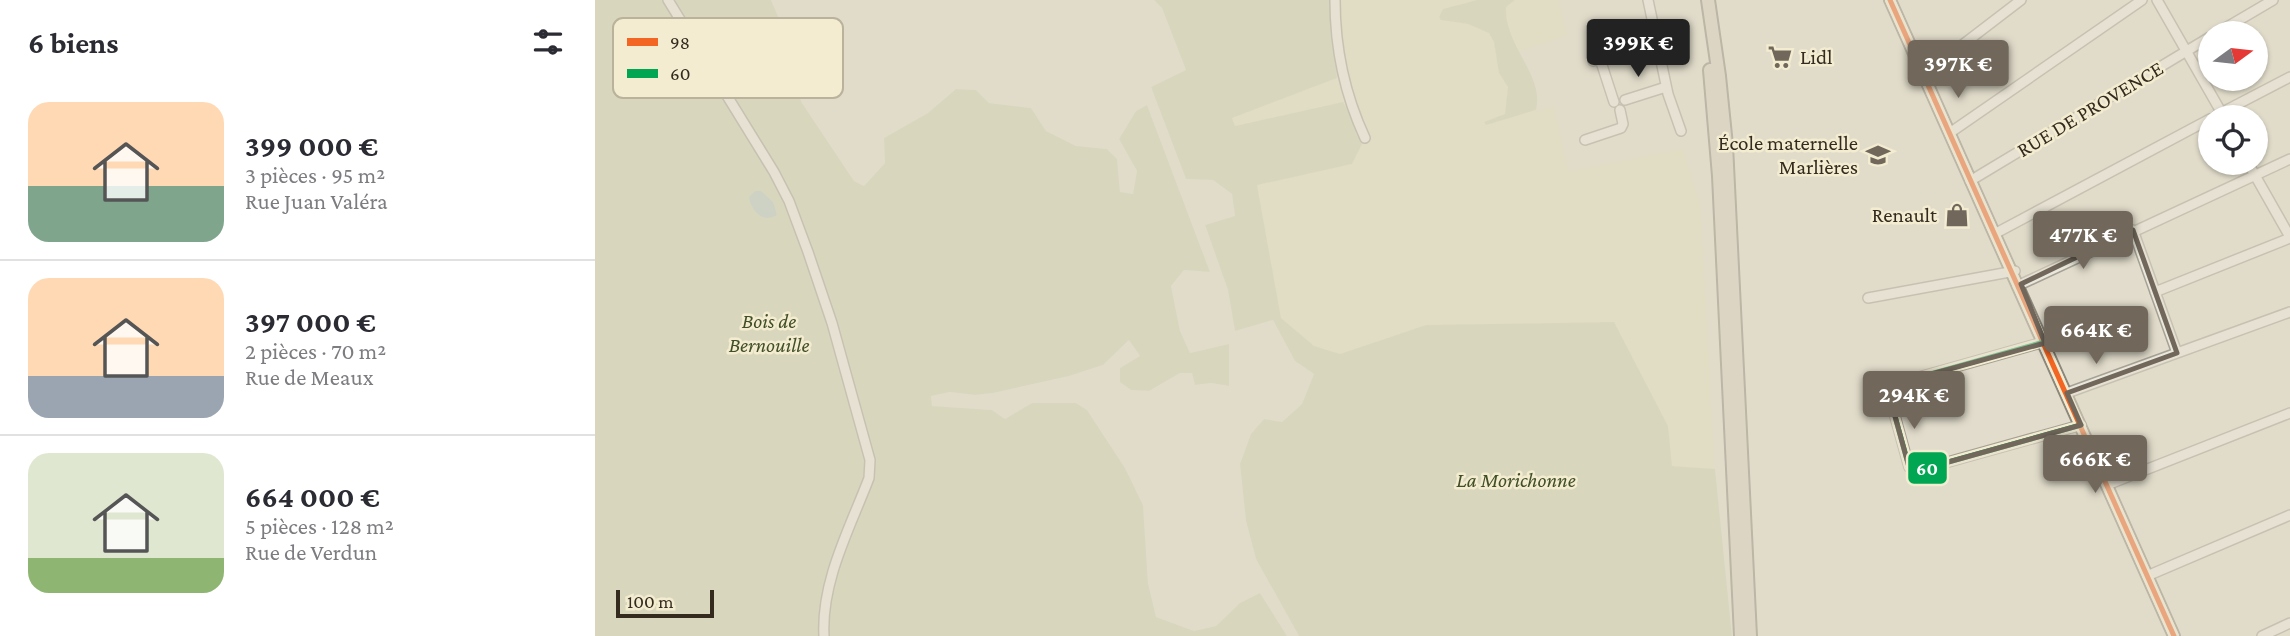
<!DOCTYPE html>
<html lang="fr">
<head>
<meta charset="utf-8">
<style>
	body { margin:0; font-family:"Crimson Pro",serif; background:#f2f2f3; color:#2b2b33; height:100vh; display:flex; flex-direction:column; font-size:26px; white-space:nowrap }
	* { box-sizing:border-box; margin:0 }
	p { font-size:23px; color:#7c7c81 }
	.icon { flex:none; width:38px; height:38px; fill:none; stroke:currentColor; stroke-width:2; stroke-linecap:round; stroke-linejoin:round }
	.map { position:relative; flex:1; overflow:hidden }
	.sheet { display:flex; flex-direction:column; background:#fff; width:595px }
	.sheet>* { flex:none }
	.needle { width:46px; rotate:75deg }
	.tools { position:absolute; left:1603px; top:21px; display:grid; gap:14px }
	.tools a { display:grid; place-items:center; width:70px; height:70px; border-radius:50%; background:#fff; box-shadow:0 2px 5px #0004; font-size:35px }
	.scale { position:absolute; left:21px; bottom:18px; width:98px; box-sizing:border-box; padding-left:7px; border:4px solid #342a1e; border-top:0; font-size:19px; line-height:24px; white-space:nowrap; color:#342a1e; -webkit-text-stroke:5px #f3ecd1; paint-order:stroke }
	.price { position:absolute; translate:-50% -60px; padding:0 16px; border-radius:7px; background:#71685b; color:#fff; font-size:23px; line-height:46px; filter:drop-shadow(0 2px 4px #0008) }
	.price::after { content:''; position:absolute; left:50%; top:42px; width:21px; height:16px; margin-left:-10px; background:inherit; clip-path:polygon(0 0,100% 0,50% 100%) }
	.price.active { background:#222; color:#fff }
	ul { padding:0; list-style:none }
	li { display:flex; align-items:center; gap:21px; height:175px; padding:0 28px }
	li+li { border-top:2px solid #e1e1e2 }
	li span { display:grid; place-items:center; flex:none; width:196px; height:140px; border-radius:21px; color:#555 }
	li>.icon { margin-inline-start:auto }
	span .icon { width:84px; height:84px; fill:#fffc; stroke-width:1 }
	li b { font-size:30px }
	h2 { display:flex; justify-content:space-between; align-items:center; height:84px; padding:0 28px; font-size:30px }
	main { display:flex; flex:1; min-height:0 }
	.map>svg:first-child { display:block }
	.farmland { fill:#e0dcbc }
	.green { fill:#cdd1ae }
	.water { fill:#b6c6be }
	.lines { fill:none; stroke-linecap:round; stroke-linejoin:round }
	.minor-casing { stroke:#a6a194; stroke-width:12 }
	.major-casing { stroke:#8c877b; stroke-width:14 }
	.highway-casing { stroke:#8c877b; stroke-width:16 }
	.minor { stroke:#eae7dc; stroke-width:9 }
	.major { stroke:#e1ddce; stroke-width:10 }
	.highway { stroke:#d4cdbc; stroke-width:12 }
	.bus-1-casing { stroke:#f3ecd1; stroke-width:10 }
	.bus-2-casing { stroke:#f3ecd1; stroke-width:10 }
	.bus-1 { stroke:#f26522; stroke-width:5 }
	.bus-2 { stroke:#00a651; stroke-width:5 }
	.marked { fill:none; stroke:#71685b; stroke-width:5; stroke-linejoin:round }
	.labels { text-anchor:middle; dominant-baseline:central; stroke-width:5; stroke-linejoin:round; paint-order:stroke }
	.poi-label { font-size:21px; fill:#342a1e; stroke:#f3ecd1; text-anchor:end }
	.street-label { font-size:21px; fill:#342a1e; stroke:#f3ecd1 }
	.park-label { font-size:21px; font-style:italic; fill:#414f26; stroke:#f3ecd1 }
	.key { fill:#f3ecd1; stroke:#bab29b; stroke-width:2 }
	.key-label { font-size:19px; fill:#342a1e }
	.line-badge { stroke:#f3ecd1; stroke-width:2.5 }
	.badge-label { font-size:19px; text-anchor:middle; font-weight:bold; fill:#fff }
</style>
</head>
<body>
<main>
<section class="sheet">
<h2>6 biens<svg class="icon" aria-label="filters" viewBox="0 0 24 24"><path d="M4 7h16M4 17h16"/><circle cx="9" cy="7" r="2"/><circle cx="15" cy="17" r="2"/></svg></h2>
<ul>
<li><span style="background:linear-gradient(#ffd9b3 60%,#7fa58c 0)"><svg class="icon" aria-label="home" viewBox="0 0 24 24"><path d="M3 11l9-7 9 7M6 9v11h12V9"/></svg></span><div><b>399 000 €</b><p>3 pièces · 95 m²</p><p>Rue Juan Valéra</p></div></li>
<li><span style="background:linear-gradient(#ffd9b3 70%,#9aa5b1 0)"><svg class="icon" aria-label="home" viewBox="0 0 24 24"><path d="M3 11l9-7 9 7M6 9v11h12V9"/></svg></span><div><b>397 000 €</b><p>2 pièces · 70 m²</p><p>Rue de Meaux</p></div></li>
<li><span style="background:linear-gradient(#dfe7d0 75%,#8fb573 0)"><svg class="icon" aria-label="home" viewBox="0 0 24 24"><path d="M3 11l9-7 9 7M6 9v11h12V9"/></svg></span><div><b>664 000 €</b><p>5 pièces · 128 m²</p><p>Rue de Verdun</p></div></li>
</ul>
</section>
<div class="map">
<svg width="1695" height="636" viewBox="0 0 1695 636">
	<rect width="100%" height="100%" fill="#e1dccb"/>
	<path class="farmland" d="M 734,0 L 964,0 L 973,36 L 924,52 L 939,111 L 959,106 L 974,171 L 1088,148 L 1106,205 L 1120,469 L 1077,467 L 1073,426 L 831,325 L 745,354 L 719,346 L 686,318 L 662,184 L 757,164 L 748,102 L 640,126 L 636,118 L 742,78 Z"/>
	<path class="green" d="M 0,0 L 176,0 L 203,63 L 197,80 L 207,103 L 259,181 L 269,186 L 290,163 L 289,138 L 333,113 L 361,89 L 381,90 L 394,103 L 436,108 L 451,131 L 481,146 L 512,149 L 522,159 L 525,192 L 538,194 L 542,171 L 524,139 L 541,111 L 552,105 L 615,272 L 589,270 L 576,286 L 585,331 L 595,353 L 634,344 L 634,386 L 616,383 L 600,385 L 597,373 L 585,373 L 554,391 L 536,390 L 525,382 L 525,368 L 545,356 L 534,340 L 508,365 L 474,376 L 398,393 L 380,395 L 355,392 L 336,396 L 337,406 L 397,410 L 410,419 L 437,403 L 481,403 L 492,410 L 530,468 L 548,505 L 553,583 L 561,617 L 599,631 L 621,626 L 645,603 L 665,593 L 692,636 L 0,636 Z
		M 559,0 L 734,0 L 742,78 L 637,118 L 640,126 L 748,102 L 769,140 L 757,164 L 662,185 L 686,318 L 719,346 L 745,354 L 831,325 L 1019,322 L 1073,426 L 1077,466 L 1120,469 L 1137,636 L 704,636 L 661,559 L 651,521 L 645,464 L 656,434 L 669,419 L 687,422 L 707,404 L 719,374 L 700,361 L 678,320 L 640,331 L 633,290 L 610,225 L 640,216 L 637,194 L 618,180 L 591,179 L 556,87 L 591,70 L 567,8 Z
		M 882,0 L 920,0 L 911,7 C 909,46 950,75 941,110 L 891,125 L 889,122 L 910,114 L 913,87 L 904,73 L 899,42 L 894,33 L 873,24 L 846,20 L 844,17 L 848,9 Z"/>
	<path class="water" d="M 160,191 L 166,191 L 178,202 L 182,215 C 168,224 156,211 154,197 Z"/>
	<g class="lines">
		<g class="minor-casing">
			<path id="minor" d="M 73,0 L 179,172 L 194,201 L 213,252 L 237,323 L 275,460 L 274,478 C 255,528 226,581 229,636
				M 740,0 C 740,48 750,95 770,138
				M 1053,0 L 1073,94 L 1086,131
				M 1562,0 L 1629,117
				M 1622,33 L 1678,0
				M 998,61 L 1005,59 L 1019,102
				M 1328,75 L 1426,0
				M 1030,100 L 1071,87
				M 1622,115 L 1695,77
				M 1359,130 L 1547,0
				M 990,140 L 1026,128 L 1028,124 L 1025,110
				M 1653,163 L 1695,237
				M 1375,181 L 1615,37
				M 1538,230 L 1582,353
				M 1403,232 L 1615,119
				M 1422,286 L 1695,159
				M 1560,292 L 1695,238
				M 1273,298 L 1420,271
				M 1449,342 L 1296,385 L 1293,391 L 1314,467 L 1321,471 L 1486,425
				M 1472,393 L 1695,312
				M 1512,485 L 1695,413
				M 1552,576 L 1695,515
				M 1667,636 L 1695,623"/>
		</g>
		<g class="major-casing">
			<path id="major" d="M 1295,0 L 1579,636"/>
		</g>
		<g class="highway-casing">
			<path id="highway" d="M 1113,0 L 1124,76 L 1131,145 L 1155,636
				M 1115,70 L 1124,176 L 1146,636"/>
		</g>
		<use href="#minor" class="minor"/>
		<use href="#major" class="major"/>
		<use href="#highway" class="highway"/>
		<g class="bus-1-casing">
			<path id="bus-1" d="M 1295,0 L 1579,636"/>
		</g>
		<g class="bus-2-casing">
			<path id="bus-2" d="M 1449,342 L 1296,385 L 1293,391 L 1314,467 L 1321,471 L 1486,425"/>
		</g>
		<use href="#bus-1" class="bus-1"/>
		<use href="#bus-2" class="bus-2"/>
	</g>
	<path d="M0 0H1695V636H0ZM 1538,230 L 1582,353 L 1472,393 L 1486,425 L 1321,471 L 1314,467 L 1293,391 L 1296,385 L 1450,343 L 1426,284 Z" fill="#e1dccb" fill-opacity=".55" fill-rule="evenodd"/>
	<path class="marked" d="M 1538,230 L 1582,353 L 1472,393 L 1486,425 L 1321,471 L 1314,467 L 1293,391 L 1296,385 L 1450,343 L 1426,284 Z"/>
	<defs>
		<g id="supermarket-bare" transform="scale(1.89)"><path d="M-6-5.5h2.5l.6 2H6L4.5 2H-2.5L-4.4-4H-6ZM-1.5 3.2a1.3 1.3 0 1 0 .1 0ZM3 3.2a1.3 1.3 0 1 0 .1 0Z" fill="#71685b" stroke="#f3ecd1" stroke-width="2.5" paint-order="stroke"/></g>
		<g id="school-bare" transform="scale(1.89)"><path d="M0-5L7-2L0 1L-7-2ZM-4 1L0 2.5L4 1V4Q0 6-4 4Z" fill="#71685b" stroke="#f3ecd1" stroke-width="2.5" paint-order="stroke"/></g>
		<g id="shop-bare" transform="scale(1.89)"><path d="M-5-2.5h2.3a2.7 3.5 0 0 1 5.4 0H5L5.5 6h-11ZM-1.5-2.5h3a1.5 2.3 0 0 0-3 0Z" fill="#71685b" stroke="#f3ecd1" stroke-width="2.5" paint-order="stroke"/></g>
	</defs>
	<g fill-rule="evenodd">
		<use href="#supermarket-bare" x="1185" y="57"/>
		<use href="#school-bare" x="1283" y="155"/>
		<use href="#shop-bare" x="1362" y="215"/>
	</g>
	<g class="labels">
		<g class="poi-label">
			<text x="1205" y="57" text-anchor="start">Lidl</text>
			<text x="1263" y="143">École maternelle<tspan x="1263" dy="24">Marlières</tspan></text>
			<text x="1342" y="215">Renault</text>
		</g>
		<g class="street-label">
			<text transform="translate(1495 109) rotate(-31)">RUE DE PROVENCE</text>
		</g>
		<g class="park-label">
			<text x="174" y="321">Bois de<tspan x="174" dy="24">Bernouille</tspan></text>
			<text x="921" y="480">La Morichonne</text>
		</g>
	</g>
	<rect x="18" y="18" width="230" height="80" rx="10" class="key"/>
	<rect x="32" y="38" width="31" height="8" fill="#f26522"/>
	<rect x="32" y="69" width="31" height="9" fill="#00a651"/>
	<g class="key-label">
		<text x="75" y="49">98</text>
		<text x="75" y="80">60</text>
	</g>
	<rect class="line-badge" x="1312" y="451" width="41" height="34" rx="7" fill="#00a651"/>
	<g class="badge-label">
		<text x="1332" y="475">60</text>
	</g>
</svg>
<div class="tools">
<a><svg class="needle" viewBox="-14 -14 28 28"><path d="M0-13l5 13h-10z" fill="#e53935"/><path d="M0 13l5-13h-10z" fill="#7c7c81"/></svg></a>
<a><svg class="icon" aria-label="locate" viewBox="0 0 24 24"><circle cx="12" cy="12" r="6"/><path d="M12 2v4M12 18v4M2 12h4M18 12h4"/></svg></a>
</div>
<div class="scale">100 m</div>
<b class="price active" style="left:1043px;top:79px">399K €</b>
<b class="price" style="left:1363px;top:100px">397K €</b>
<b class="price" style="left:1488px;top:271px">477K €</b>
<b class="price" style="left:1501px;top:366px">664K €</b>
<b class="price" style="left:1319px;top:431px">294K €</b>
<b class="price" style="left:1500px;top:495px">666K €</b>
</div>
</main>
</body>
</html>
